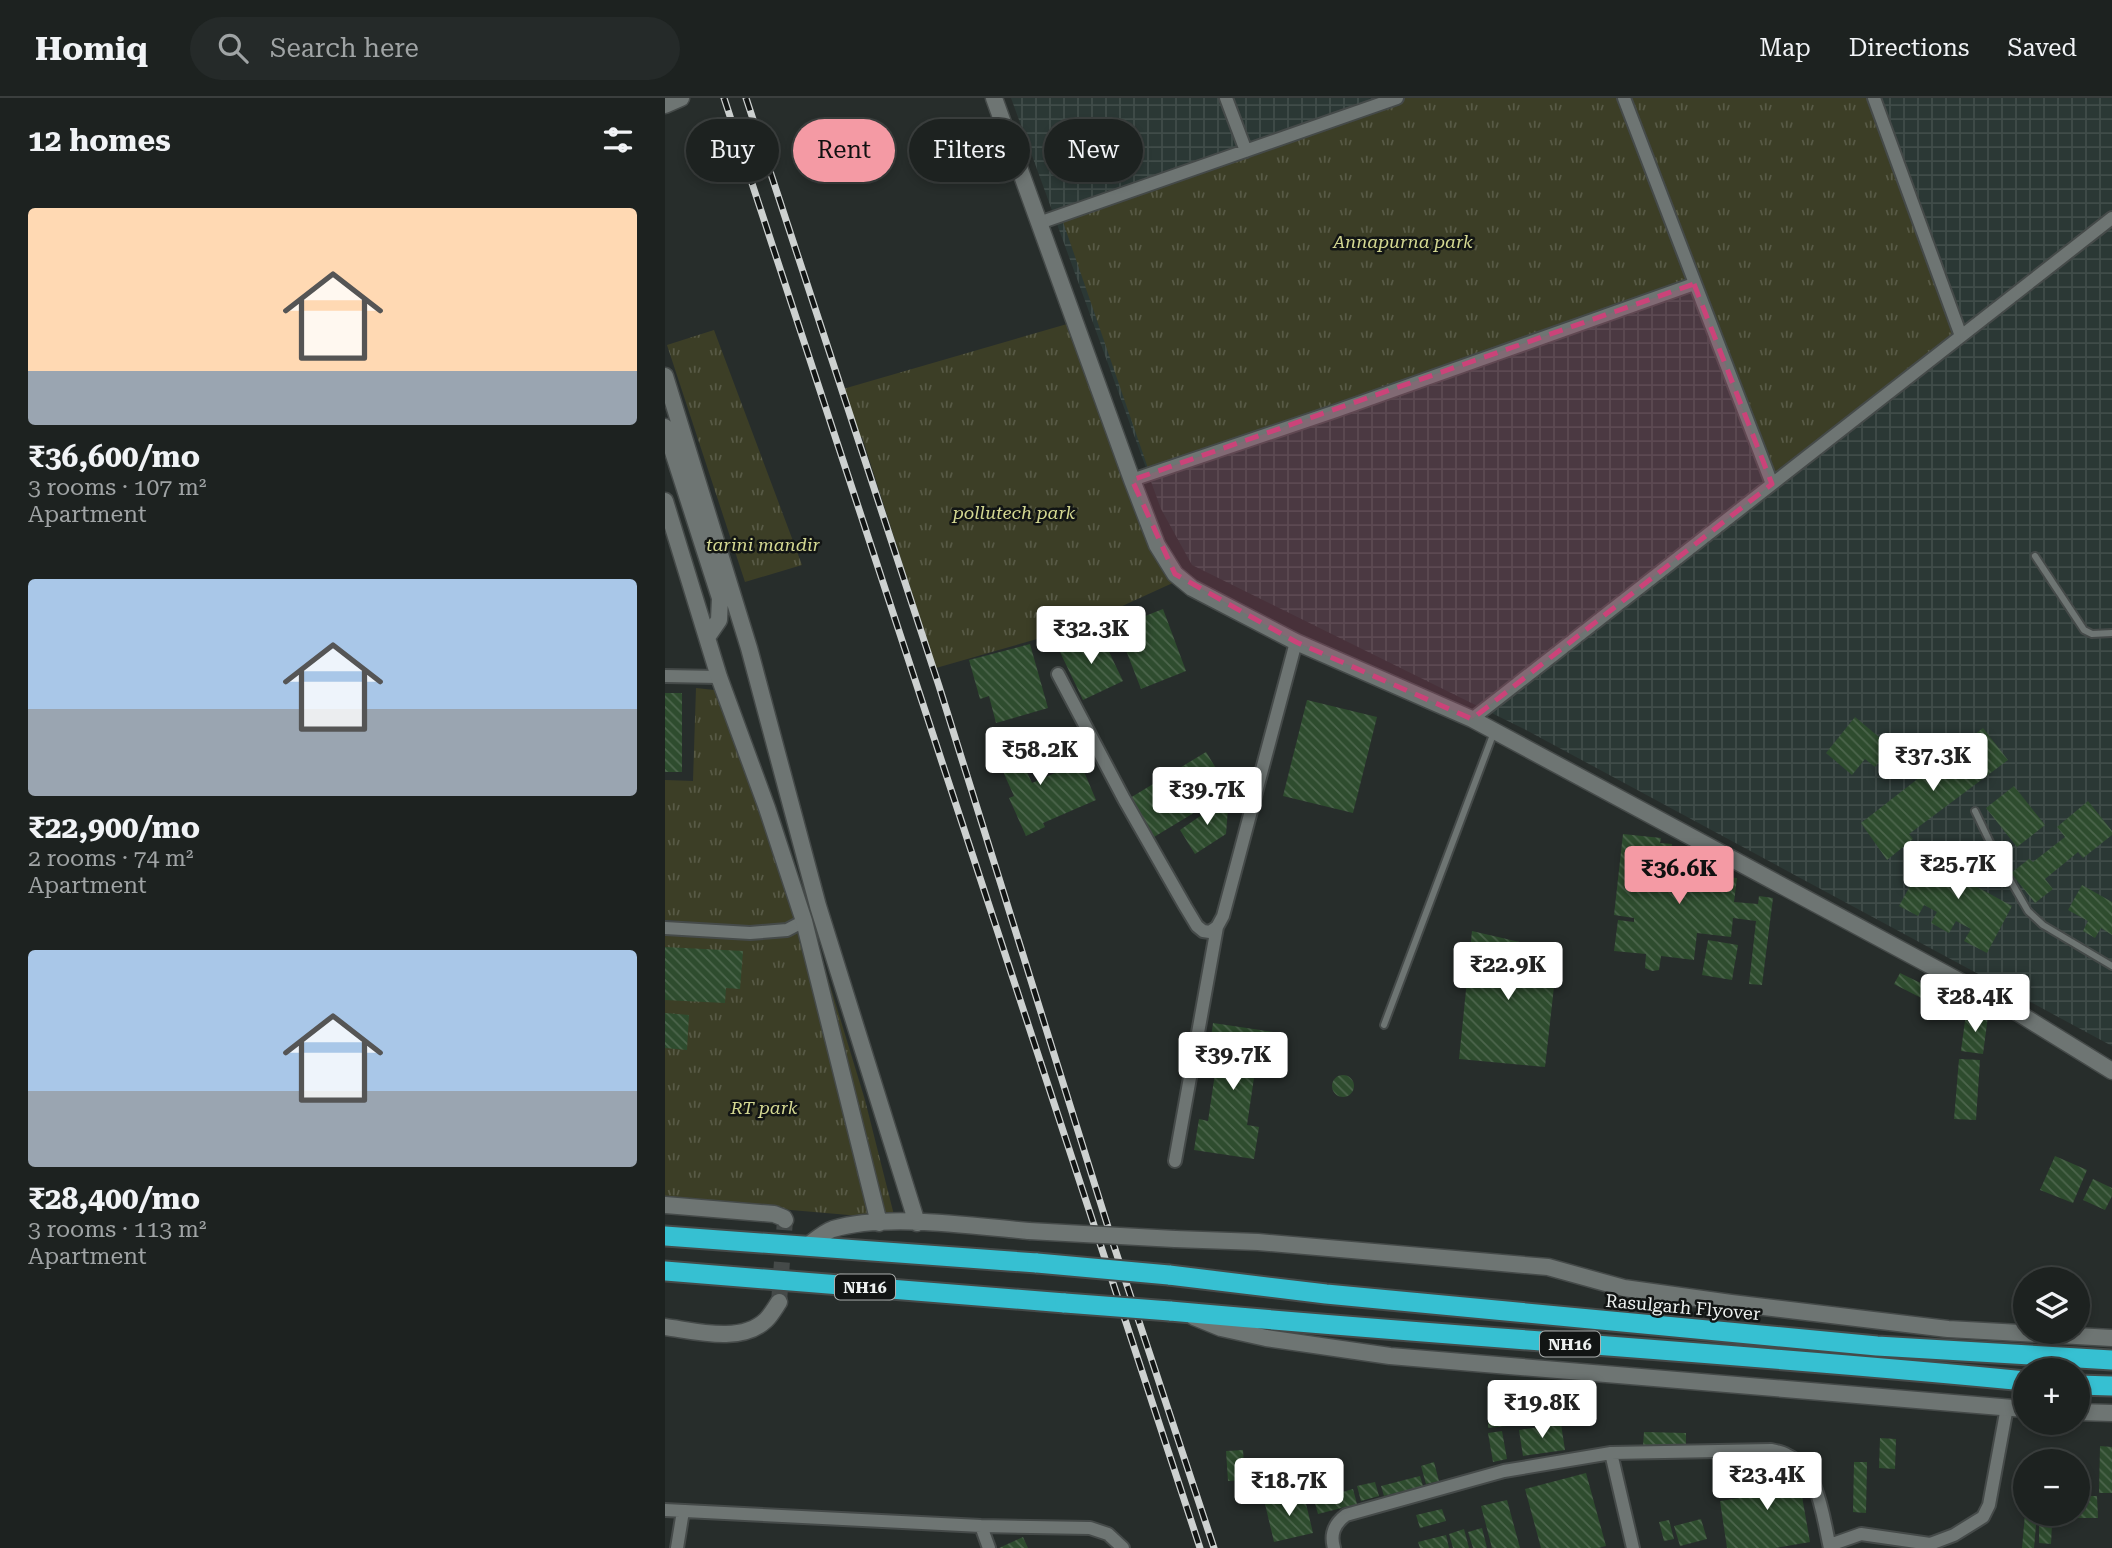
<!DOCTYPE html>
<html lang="en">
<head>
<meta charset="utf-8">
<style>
	body { margin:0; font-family:"Roboto Serif",serif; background:#252a29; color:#f1f3f6; height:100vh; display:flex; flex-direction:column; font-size:26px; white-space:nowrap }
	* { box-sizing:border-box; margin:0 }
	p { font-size:23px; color:#a0a4a5 }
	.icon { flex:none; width:38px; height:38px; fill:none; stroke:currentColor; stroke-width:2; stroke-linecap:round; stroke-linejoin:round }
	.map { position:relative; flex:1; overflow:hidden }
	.panel { display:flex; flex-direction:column; background:#1d2220; width:665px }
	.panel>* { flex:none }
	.hud { position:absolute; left:21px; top:21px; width:665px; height:63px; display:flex; gap:14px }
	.fabs { position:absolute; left:1348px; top:1169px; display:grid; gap:14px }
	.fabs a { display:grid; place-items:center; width:77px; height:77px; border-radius:50%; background:#1d2220; box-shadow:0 4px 10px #0003,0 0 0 2px #3b3f3e; font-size:35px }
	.price { position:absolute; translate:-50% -60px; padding:0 16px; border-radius:7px; background:#fff; color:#222; font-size:23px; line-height:46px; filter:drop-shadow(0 2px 4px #0008) }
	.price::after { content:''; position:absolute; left:50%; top:42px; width:21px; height:16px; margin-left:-10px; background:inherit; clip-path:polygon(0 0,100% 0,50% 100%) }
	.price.selected { background:#f49aa4; color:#111 }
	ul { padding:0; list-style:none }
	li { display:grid; align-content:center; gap:14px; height:371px; padding:0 28px }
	li span { display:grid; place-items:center; height:217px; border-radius:7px; color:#555 }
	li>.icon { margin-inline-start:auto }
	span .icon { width:126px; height:126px; fill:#fffc; stroke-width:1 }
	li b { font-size:30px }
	h2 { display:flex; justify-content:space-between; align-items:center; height:84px; padding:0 28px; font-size:30px }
	.chip { padding:0 24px; border-radius:32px; background:#1d2220; box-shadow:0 4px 10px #0003,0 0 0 2px #3b3f3e; font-size:24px; line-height:63px }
	.chip.selected { background:#f49aa4; color:#111 }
	header { display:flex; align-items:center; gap:42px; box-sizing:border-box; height:98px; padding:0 35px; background:#1d2220; border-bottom:2px solid #3b3f3e }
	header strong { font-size:33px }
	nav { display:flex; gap:38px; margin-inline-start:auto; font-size:24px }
	.search { width:490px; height:63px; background:#252a29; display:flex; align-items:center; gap:18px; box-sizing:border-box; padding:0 24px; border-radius:38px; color:#a0a4a5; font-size:26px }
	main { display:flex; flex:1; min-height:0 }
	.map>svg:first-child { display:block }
	.industrial { fill:url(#industrial-grid) }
	.park { fill:url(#park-tufts) }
	.building { fill:url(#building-back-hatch) }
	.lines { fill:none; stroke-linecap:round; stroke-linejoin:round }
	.tertiary-tunnel { stroke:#454a49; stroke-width:16; stroke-dasharray:16 8; stroke-linecap:butt }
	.service-casing { stroke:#454a49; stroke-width:10 }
	.minor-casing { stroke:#454a49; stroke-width:16 }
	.tertiary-casing { stroke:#454a49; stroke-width:19 }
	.trunk-casing { stroke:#454a49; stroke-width:23 }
	.service { stroke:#6e7573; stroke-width:6 }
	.minor { stroke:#6e7573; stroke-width:12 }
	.tertiary { stroke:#6e7573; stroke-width:16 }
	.trunk { stroke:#36c0d2; stroke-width:19 }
	.rail-casing { stroke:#cdd1d0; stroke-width:7 }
	.rail { stroke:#121514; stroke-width:4.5; stroke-dasharray:13; stroke-linecap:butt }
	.tertiary-bridge-casing { stroke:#454a49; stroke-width:19; stroke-linecap:butt }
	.trunk-bridge-casing { stroke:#454a49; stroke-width:23; stroke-linecap:butt }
	.tertiary-bridge { stroke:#6e7573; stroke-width:16 }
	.trunk-bridge { stroke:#36c0d2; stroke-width:19 }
	.marked { fill:#cb4379; fill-opacity:0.2; stroke:#cb4379; stroke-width:5; stroke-dasharray:14 9; stroke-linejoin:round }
	.labels { text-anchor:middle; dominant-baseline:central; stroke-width:5; stroke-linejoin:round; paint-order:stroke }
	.shield { fill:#121514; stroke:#abafae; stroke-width:2 }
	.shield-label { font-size:16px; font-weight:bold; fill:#edf1f0 }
	.park-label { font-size:18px; font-style:italic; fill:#d4d892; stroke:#121514 }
	.street-label { font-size:18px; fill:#edf1f0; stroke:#121514 }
</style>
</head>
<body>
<header>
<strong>Homiq</strong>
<div class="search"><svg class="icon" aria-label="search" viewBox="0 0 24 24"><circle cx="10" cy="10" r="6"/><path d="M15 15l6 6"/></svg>Search here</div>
<nav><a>Map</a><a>Directions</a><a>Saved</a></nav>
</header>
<main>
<section class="panel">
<h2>12 homes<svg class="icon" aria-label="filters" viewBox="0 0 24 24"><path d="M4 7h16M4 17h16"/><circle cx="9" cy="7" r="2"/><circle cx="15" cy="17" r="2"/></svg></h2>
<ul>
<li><span style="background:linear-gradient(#ffd9b3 75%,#9aa5b1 0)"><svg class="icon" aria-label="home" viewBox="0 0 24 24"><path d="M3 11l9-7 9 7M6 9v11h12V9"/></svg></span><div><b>₹36,600/mo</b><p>3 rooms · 107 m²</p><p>Apartment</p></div></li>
<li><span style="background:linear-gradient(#a9c7e8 60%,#9aa5b1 0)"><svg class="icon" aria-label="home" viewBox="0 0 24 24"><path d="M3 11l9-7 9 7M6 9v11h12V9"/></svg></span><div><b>₹22,900/mo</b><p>2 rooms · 74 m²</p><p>Apartment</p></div></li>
<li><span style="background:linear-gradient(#a9c7e8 65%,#9aa5b1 0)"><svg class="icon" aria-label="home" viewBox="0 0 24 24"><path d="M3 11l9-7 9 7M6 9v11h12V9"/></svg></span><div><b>₹28,400/mo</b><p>3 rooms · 113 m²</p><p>Apartment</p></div></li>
</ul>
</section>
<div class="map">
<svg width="1447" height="1450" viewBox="0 0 1447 1450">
	<defs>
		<pattern id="industrial-grid" width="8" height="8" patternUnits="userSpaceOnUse" patternTransform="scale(1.75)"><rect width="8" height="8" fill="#2b3835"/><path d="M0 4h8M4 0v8" fill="none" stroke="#404c49"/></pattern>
		<pattern id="park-tufts" width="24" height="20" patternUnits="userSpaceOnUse" patternTransform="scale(1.75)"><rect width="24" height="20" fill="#3c3e26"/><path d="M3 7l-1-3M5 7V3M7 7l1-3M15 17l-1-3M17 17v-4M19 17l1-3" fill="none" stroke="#585a46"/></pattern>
		<pattern id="building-back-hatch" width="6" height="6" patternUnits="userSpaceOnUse" patternTransform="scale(1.75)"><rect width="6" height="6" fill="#2e4c2e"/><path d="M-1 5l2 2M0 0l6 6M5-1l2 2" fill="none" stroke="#4d664d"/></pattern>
	</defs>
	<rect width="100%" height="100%" fill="#272d2b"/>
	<path class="industrial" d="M 346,0 L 1447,0 L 1447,948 L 861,632 L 527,467 L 496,411 Z"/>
	<path class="park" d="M 732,0 L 1209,0 L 1295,238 L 1107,386 L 1029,186 L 485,376 L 396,118 Z
		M 409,224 L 512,483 L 407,531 L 271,570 L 197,339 L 193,341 L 178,291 Z
		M 49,232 L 137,467 L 80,484 L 2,247 Z
		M 31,590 L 49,592 L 89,692 L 147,828 L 200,1002 L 230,1121 L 0,1101 L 0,828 L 125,831 L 0,822 L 0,682 L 28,683 Z"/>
	<path class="building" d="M 498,511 L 521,573 L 476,591 L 452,529 Z
		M 435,535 L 458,583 L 418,602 L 395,554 Z
		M 365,546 L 383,610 L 331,625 L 324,598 L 315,601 L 304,562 Z
		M 0,595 L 17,595 L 17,674 L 0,674 Z
		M 642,602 L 712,619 L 688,715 L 618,698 Z
		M 1190,619 L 1227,650 L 1210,669 L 1200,661 L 1187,677 L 1161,655 Z
		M 342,629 L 367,685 L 415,664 L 431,702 L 378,725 L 380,729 L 361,738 L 344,700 L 349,698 L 322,638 Z
		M 1318,630 L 1343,662 L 1244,736 L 1248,741 L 1222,762 L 1196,725 Z
		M 541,654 L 565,693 L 489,739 L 465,700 Z
		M 1349,688 L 1380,727 L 1352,749 L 1321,710 Z
		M 564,698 L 561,736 L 530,756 L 515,732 Z
		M 1423,703 L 1447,733 L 1447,737 L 1418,760 L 1413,754 L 1380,781 L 1388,791 L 1370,805 L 1346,775 L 1364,761 L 1368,764 L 1400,739 L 1392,729 Z
		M 958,736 L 996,740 L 995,745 L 1007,746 L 1006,755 L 1020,757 L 1018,774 L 1072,780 L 1069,804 L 1093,806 L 1094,798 L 1108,800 L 1097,887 L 1084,886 L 1091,823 L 1068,820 L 1066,839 L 1032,835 L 1029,862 L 996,858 L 994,872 L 987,873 L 980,870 L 981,856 L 949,853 L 953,822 L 969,824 L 969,820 L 949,817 Z
		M 1301,752 L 1317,760 L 1303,784 L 1347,808 L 1322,855 L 1299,843 L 1306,831 L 1291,823 L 1284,835 L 1266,825 L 1272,814 L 1259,807 L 1253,818 L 1234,808 L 1260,761 L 1288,776 Z
		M 1417,787 L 1447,804 L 1447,837 L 1436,830 L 1430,840 L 1418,833 L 1423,823 L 1403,812 Z
		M 807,833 L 893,853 L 880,969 L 794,961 Z
		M 1043,842 L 1073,847 L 1067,882 L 1037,877 Z
		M 0,849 L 78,853 L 75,891 L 61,890 L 60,905 L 0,902 Z
		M 1235,875 L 1270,892 L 1264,904 L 1229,886 Z
		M 0,915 L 24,917 L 22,952 L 0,950 Z
		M 1301,915 L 1323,918 L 1318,956 L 1296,953 Z
		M 548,925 L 608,934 L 605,955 L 593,953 L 582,1027 L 594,1029 L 589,1061 L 529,1052 L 534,1021 L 543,1023 L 554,948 L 545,947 Z
		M 1294,961 L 1315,962 L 1311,1022 L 1289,1021 Z
		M667 988a11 11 0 1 1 22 0a11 11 0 1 1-22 0Z
		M 1390,1058 L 1422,1072 L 1408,1105 L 1375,1092 Z
		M 1428,1081 L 1447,1090 L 1447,1098 L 1440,1112 L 1418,1102 Z
		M 871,1316 L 872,1325 L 823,1330 L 823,1320 Z
		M 896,1326 L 900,1352 L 858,1358 L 854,1332 Z
		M 837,1333 L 842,1361 L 828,1364 L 823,1335 Z
		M 979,1334 L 1021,1335 L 1021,1349 L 978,1348 Z
		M 1215,1340 L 1231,1341 L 1230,1371 L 1214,1370 Z
		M 1435,1348 L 1447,1349 L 1447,1395 L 1434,1395 Z
		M 578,1352 L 580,1382 L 563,1383 L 561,1353 Z
		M 769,1364 L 774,1383 L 761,1386 L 756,1368 Z
		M 1189,1364 L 1202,1364 L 1201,1415 L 1188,1414 Z
		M 1129,1366 L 1132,1388 L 1135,1387 L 1145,1444 L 1110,1450 L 1062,1450 L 1055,1403 L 1088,1398 L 1084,1373 Z
		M 921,1375 L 941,1448 L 933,1450 L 876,1450 L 860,1391 Z
		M 755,1378 L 758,1388 L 719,1398 L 716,1388 Z
		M 710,1384 L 714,1398 L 696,1403 L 692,1388 Z
		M 688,1391 L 692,1406 L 653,1416 L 649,1402 Z
		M 639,1397 L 648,1435 L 609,1444 L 600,1406 Z
		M 1412,1398 L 1432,1398 L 1433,1420 L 1404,1420 L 1404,1416 L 1412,1416 Z
		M 842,1402 L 855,1450 L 827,1450 L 816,1408 Z
		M 777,1411 L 781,1423 L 755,1430 L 751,1417 Z
		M 1360,1416 L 1372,1416 L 1369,1450 L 1357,1450 Z
		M 1036,1421 L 1042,1441 L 1015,1448 L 1009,1428 Z
		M 1004,1422 L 1009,1441 L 999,1443 L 994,1424 Z
		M 1374,1426 L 1387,1426 L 1386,1446 L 1374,1445 Z
		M 817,1430 L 822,1450 L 808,1450 L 803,1434 Z
		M 799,1431 L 804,1450 L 788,1450 L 784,1436 Z
		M 781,1437 L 784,1450 L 755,1450 L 753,1444 Z
		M 358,1439 L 363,1450 L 334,1450 Z"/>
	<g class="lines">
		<path class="tertiary-tunnel" d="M 114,1204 L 120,1122"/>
		<g class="service-casing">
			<path id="service" d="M 1370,458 L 1419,532 L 1427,536 L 1447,535
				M 1310,713 L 1333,761 L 1363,813 L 1378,827 L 1447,868
				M 719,927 L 829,634"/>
		</g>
		<g class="minor-casing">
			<path id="minor" d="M 561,0 L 581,53
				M 959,0 L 1107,386
				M 1209,0 L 1296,238
				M 374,125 L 732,0
				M 467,382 L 671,313 L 1029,186
				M 393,576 L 459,701 L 520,808 L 532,828 L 538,833 L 545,834 L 552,829 L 558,818 L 631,544
				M 0,578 L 54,579
				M 807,621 L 1447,120
				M 0,830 L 85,835 L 122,832 L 139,823
				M 510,1063 L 552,829
				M 946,1355 L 968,1450
				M 0,1412 L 316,1428 L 425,1430 L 443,1436 L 458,1450
				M 316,1428 L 324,1450
				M 1165,1447 L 1196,1436 L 1265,1446 L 1289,1437 L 1318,1419 L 1324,1407 L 1342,1309
				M 12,1450 L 18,1413
				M 669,1450 C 665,1436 669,1426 681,1417 L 839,1373 L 946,1355 L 1106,1352 C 1111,1353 1117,1354 1122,1357 C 1154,1371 1158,1420 1165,1450"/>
		</g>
		<g class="tertiary-casing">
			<path id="tertiary" d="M 329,0 L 467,382 L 492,447 L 510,476 L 527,490 L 631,544 L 807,621 L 1350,913 L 1447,973
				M 0,7 L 16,0
				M 0,278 L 84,550 L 153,808 L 252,1125
				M 0,329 L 55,500 L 54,522 L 43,538
				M 0,403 L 54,579 L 102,710 L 139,823 L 214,1125
				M 0,1107 L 109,1116 L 119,1120 L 120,1122
				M 510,1141 L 593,1144 L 883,1169 L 959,1190 L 1066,1205 L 1283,1231 L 1447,1240
				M 141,1149 C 149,1143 159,1134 168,1131 C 222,1115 307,1128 364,1133
				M 529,1219 L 556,1230 L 601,1240 L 725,1258 L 1360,1311
				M 0,1229 C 30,1233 76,1246 101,1222 C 106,1217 110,1210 114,1204
				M 1412,1314 L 1447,1315"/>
		</g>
		<g class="trunk-casing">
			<path id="trunk" d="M 0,1138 L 372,1165
				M 0,1173 L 400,1205
				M 504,1177 L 661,1196 L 1212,1248 L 1447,1262
				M 505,1213 C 790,1239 1075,1255 1360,1283
				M 1412,1287 L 1447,1288"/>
		</g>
		<use href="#service" class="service"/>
		<use href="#minor" class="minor"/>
		<use href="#tertiary" class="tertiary"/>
		<use href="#trunk" class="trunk"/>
		<g class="rail-casing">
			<path id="rail" d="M 59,0 L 535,1450
				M 81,0 L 274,588 L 448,1145 L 549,1450"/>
		</g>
		<use href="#rail" class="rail"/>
		<g class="tertiary-bridge-casing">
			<path id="tertiary-bridge" d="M 364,1133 L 510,1141"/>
		</g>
		<g class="trunk-bridge-casing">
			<path id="trunk-bridge" d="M 372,1165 L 504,1177
				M 400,1205 L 505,1213"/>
		</g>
		<use href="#tertiary-bridge" class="tertiary-bridge"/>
		<use href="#trunk-bridge" class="trunk-bridge"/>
	</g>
	<path class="marked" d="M 1029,186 L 1107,386 L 807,621 L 631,544 L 510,476 L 467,382 Z"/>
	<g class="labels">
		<g class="shield">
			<rect x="170" y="1176.5" width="60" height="25" rx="5"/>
			<rect x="875" y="1233.5" width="60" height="25" rx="5"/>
		</g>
		<g class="shield-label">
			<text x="200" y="1189">NH16</text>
			<text x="905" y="1246">NH16</text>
		</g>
		<g class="park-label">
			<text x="738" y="143">Annapurna park</text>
			<text x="349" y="414">pollutech park</text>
			<text x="98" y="446">tarini mandir</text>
			<text x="99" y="1009">RT park</text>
		</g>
		<g class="street-label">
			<text transform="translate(1018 1209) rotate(5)">Rasulgarh Flyover</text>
		</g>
	</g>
</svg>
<div class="fabs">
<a><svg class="icon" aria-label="layers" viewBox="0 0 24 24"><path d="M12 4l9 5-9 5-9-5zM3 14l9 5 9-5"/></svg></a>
<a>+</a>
<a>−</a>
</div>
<b class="price" style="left:426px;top:568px">₹32.3K</b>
<b class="price" style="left:375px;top:689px">₹58.2K</b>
<b class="price" style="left:1268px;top:695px">₹37.3K</b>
<b class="price" style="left:542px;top:729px">₹39.7K</b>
<b class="price" style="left:1293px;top:803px">₹25.7K</b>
<b class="price selected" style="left:1014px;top:808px">₹36.6K</b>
<b class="price" style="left:843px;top:904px">₹22.9K</b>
<b class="price" style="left:1310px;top:936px">₹28.4K</b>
<b class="price" style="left:568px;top:994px">₹39.7K</b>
<b class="price" style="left:877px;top:1342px">₹19.8K</b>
<b class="price" style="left:1102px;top:1414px">₹23.4K</b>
<b class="price" style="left:624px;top:1420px">₹18.7K</b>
<div class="hud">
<a class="chip">Buy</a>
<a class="chip selected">Rent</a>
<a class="chip">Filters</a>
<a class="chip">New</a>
</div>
</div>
</main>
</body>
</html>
